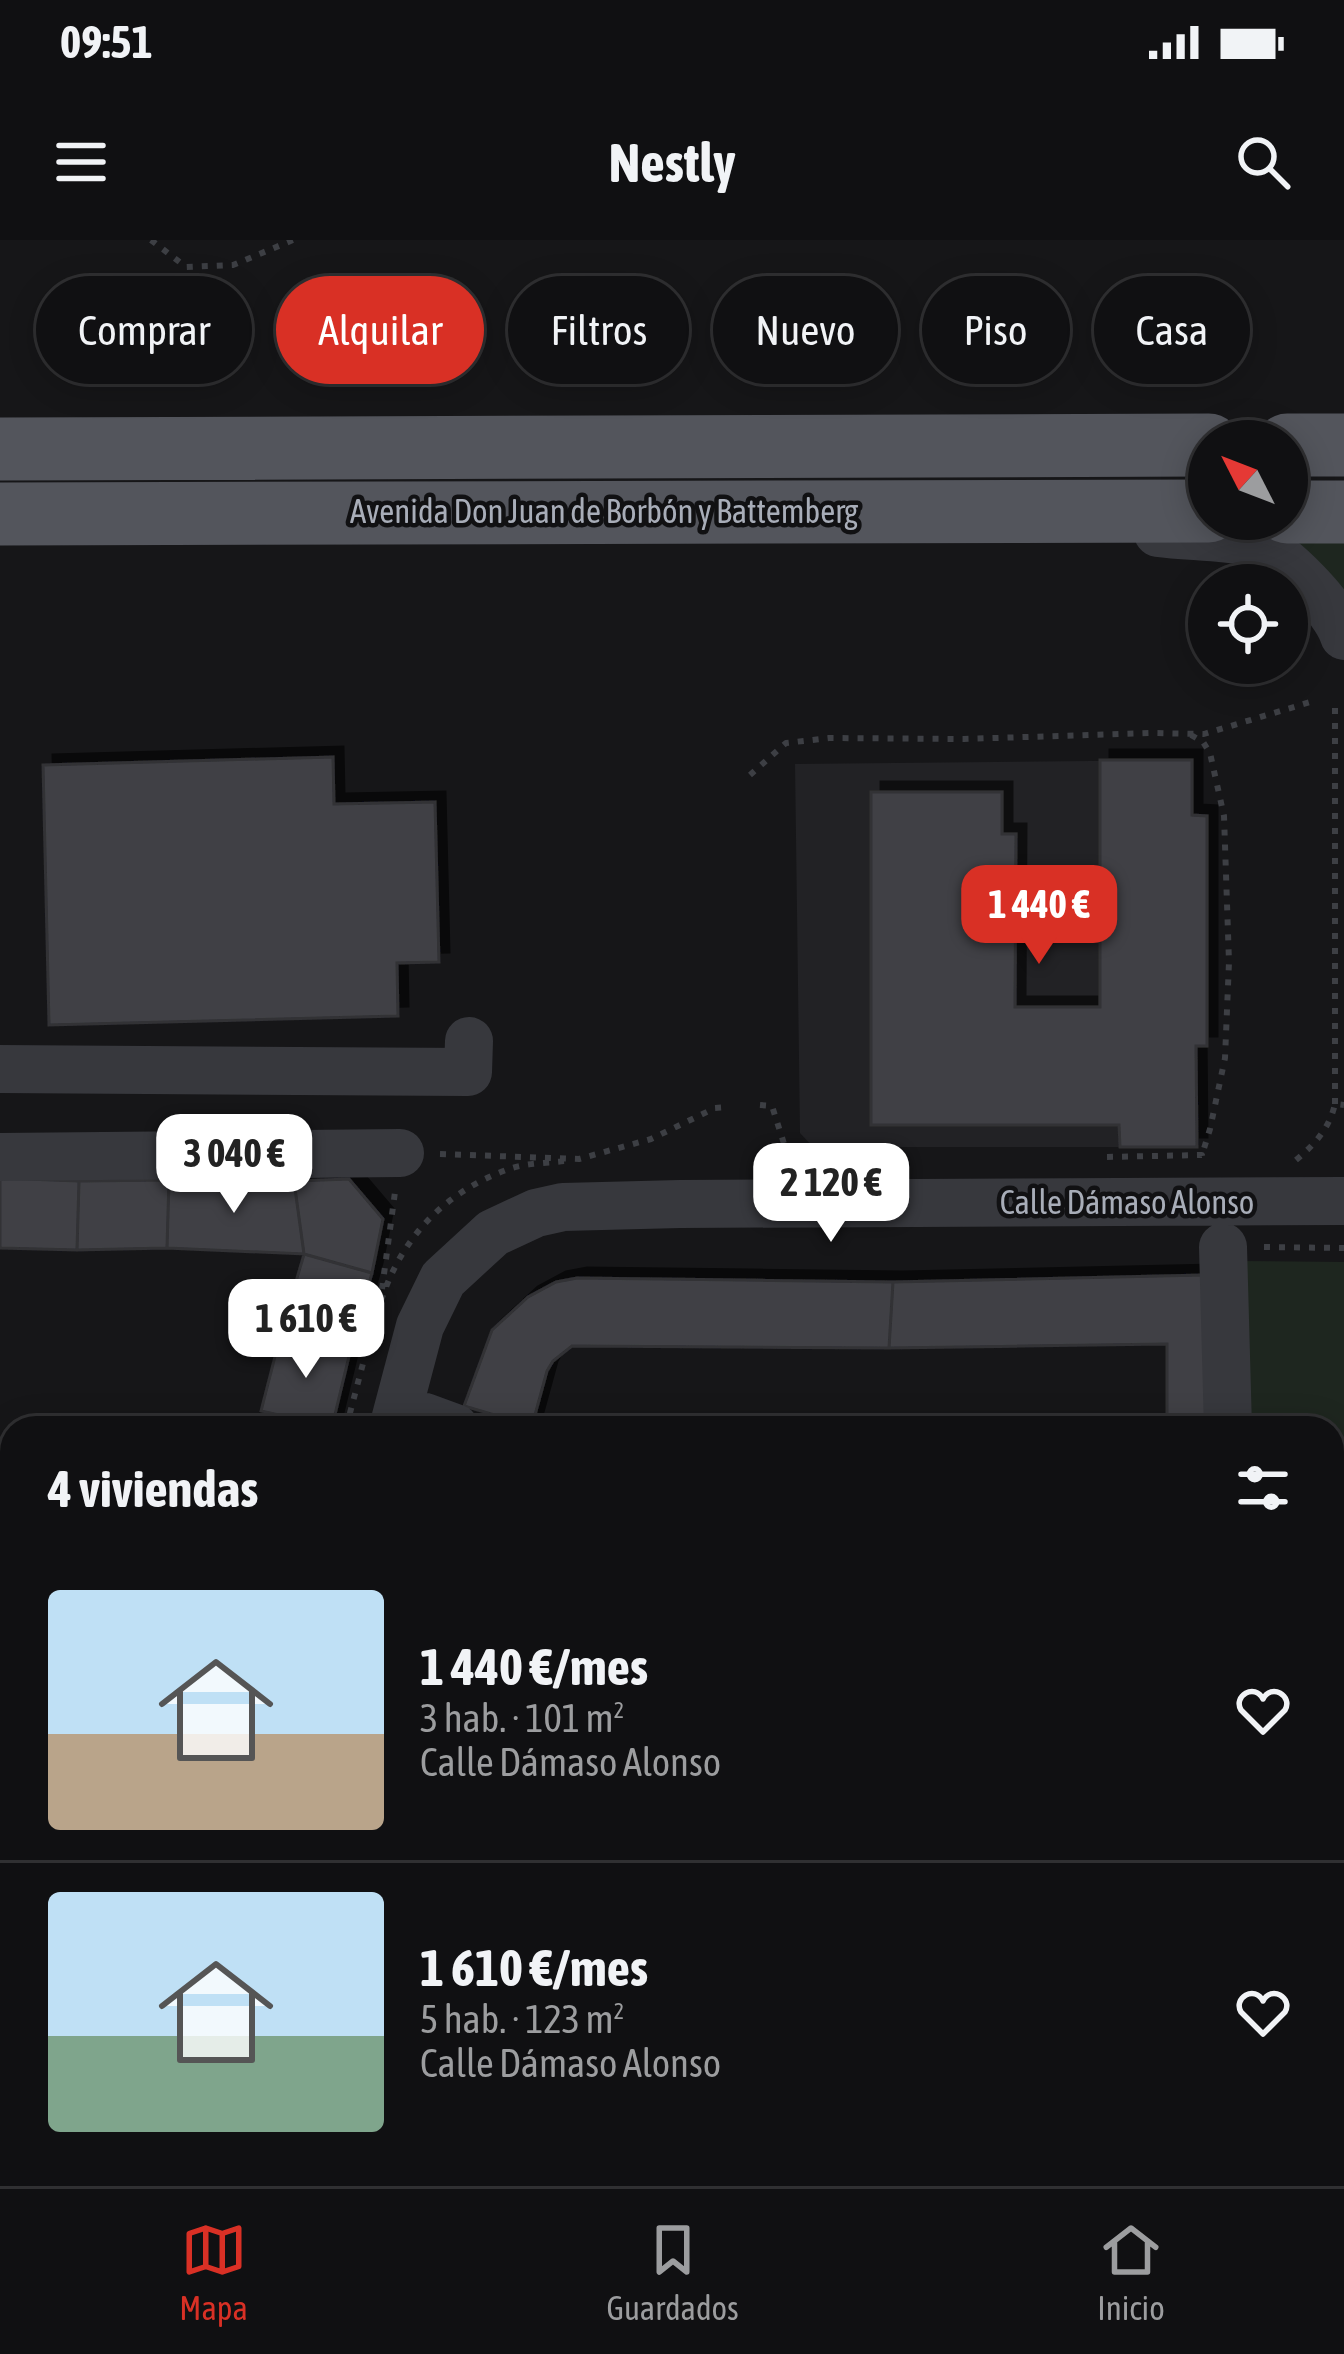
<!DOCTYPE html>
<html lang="es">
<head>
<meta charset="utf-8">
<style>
	body { margin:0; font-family:"Asap Condensed",sans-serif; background:#1e1e20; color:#f1f3f6; height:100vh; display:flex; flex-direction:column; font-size:45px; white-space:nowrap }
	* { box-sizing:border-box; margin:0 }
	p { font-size:39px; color:#9c9d9f }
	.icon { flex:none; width:66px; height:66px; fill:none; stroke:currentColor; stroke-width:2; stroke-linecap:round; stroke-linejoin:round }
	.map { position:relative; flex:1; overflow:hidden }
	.side { position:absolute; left:0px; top:1176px; width:1344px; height:771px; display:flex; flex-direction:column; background:#101012; border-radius:36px 36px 0 0; box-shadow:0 6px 30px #0003,0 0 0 3px #303032 }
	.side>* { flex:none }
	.top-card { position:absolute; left:36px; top:36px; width:1272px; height:108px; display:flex; gap:24px }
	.needle { width:78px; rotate:312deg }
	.tools { position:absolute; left:1188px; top:180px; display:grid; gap:24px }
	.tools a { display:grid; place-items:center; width:120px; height:120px; border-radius:50%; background:#101012; box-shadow:0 6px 30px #0003,0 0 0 3px #303032; font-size:60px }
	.price { position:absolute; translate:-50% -102px; padding:0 27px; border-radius:24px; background:#fff; color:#222; font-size:39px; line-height:78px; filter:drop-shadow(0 3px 6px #0008) }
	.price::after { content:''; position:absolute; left:50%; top:72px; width:36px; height:27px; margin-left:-18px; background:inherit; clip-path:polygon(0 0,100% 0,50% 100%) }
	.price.active { background:#d93025; color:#fff }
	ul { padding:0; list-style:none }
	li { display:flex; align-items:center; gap:36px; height:300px; padding:0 48px }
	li+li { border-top:3px solid #303032 }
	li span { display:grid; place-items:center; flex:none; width:336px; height:240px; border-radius:12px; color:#555 }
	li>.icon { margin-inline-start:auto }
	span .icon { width:144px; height:144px; fill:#fffc; stroke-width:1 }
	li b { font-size:51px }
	h2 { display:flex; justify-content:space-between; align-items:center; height:144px; padding:0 48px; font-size:51px }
	.pill { padding:0 42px; border-radius:54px; background:#101012; box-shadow:0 6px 30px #0003,0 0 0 3px #303032; font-size:42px; line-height:108px }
	.pill.active { background:#d93025; color:#fff }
	.status { display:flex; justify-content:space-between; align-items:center; height:84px; padding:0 60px; background:#101012; direction:ltr }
	.status svg { height:33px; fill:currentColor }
	header { display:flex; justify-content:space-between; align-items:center; height:156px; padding:0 48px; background:#101012; font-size:54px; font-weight:700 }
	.dock { display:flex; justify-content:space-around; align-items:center; height:168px; border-top:3px solid #303032; background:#101012; font-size:33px; color:#9c9d9f }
	.dock a { display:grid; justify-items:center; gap:6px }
	.dock .active { color:#d93025 }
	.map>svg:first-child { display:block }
	.built { fill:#222225 }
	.green { fill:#1e261f }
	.building { fill:#404145; stroke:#303034; stroke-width:3; filter:url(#shadow) }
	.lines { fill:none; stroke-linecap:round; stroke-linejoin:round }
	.path { stroke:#3d3f44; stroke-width:6; stroke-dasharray:6 9; stroke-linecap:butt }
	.minor { stroke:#37383d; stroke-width:48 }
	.major { stroke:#53555c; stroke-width:63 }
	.labels { text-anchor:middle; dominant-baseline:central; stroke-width:9; stroke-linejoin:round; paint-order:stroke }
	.street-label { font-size:33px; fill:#a8adb8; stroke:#111113 }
</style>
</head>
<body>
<div class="status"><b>09:51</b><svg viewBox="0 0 49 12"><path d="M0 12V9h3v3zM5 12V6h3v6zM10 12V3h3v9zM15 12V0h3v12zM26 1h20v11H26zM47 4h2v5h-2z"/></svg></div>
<header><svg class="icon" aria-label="menu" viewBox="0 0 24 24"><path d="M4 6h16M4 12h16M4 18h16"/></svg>Nestly<svg class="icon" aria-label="search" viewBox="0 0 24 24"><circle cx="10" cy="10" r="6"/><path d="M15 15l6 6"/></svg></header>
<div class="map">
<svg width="1344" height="1946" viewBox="0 0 1344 1946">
	<defs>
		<filter id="shadow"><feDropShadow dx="10" dy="-10" stdDeviation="0" flood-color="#0009"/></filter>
	</defs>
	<rect width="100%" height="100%" fill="#161618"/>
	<path class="built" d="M 1192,520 L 1192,575 L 1207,576 L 1207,806 L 1196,807 L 1197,907 L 813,907 L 800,893 L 795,524 Z"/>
	<path class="green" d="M 1259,290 L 1344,292 L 1344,355 Z
		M 1239,1021 L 1344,1022 L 1344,1302 L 1332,1301 L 1332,1188 L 1228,1188 Z
		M 1332,1321 L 1344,1322 L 1344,1591 L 1332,1590 Z
		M 1332,1654 L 1344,1656 L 1344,1946 L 1236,1946 L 1235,1935 L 1332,1935 Z"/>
	<path class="building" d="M 333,517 L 334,564 L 435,562 L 439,722 L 397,723 L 398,776 L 49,785 L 43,525 Z
		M 1100,520 L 1192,520 L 1192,575 L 1207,576 L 1207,806 L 1196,806 L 1197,907 L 1120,907 L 1119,885 L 871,885 L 871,552 L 1002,552 L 1002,594 L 1016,594 L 1015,767 L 1100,767 Z
		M 0,938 L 79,941 L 77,1010 L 0,1008 Z
		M 349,939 L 383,979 L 372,1033 L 304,1014 L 294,941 Z
		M 169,940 L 294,941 L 304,1014 L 167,1008 Z
		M 169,940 L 167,1008 L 77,1010 L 79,941 Z
		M 304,1014 L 372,1033 L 350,1112 L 281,1093 Z
		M 1203,1035 L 1226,1188 L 1167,1188 L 1167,1104 L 889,1108 L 893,1042 Z
		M 577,1038 L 893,1042 L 889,1108 L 572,1106 L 553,1121 L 547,1131 L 532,1186 L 464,1166 L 492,1090 L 528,1057 L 556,1042 Z
		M 281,1093 L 350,1112 L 332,1187 L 261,1171 Z
		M 0,1570 L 12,1574 L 12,1609 L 3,1648 L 0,1647 Z"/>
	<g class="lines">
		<path class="path" d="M 151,0 L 186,27 L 233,25 L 293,0
			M 1191,495 L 1203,502 L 1210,513 L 1224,576 L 1229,722 L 1225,818 L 1210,889 L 1202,915
			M 750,535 L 786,503 L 829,498 L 964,499 L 1151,493 L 1204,494 L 1317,460
			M 1335,864 L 1335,461
			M 760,865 L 772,866 L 786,910 L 813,920
			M 440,914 L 579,919 L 651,899 L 715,868 L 730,867
			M 1107,917 L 1202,915 L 1203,921
			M 1296,920 C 1315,904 1329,889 1335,864 L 1344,865
			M 1264,1007 L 1344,1008
			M 382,1049 L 395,952
			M 377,1075 C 395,1005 440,953 509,929 C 526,923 547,923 565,921
			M 346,1188 L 371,1093
			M 1332,1608 L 1344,1610
			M 1332,1627 L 1344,1629
			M 0,1684 L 12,1686
			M 1332,1821 L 1344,1822
			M 1219,1935 L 1220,1946
			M 1257,1935 L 1257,1946
			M 100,1945 L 103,1935
			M 250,1946 L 253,1935"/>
		<path class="minor" d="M 1158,293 C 1188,297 1223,296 1253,303 C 1280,310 1336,369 1344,396
			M 0,829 L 468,832 L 469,801
			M 0,917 L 400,913
			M 1223,1007 L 1228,1188
			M 425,1177 L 455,1188
			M 393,1188 L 420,1086 L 443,1039 L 493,993 L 536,973 L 563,967 L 680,964 L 1344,961
			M 1332,1306 L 1344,1307
			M 0,1747 L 12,1750
			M 0,1838 L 12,1842
			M 712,1935 L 763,1946
			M 196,1946 L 199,1935
			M 1316,1946 L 1344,1940"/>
		<path class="major" d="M 1287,205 L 1344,205
			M 0,209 L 1209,205
			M 1287,272 L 1344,272
			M 0,274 L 1209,271"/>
	</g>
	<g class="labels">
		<g class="street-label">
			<text x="604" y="271">Avenida Don Juan de Borbón y Battemberg</text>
			<text x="1127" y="962">Calle Dámaso Alonso</text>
		</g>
	</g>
</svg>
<div class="tools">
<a><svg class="needle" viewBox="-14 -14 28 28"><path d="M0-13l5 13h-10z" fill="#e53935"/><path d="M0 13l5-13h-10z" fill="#9c9d9f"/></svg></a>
<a><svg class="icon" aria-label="locate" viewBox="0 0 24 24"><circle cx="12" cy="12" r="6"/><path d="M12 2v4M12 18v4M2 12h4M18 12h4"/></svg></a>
</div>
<b class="price active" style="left:1039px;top:727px">1 440 €</b>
<b class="price" style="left:234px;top:976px">3 040 €</b>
<b class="price" style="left:831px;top:1005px">2 120 €</b>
<b class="price" style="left:306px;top:1141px">1 610 €</b>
<div class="top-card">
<a class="pill">Comprar</a>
<a class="pill active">Alquilar</a>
<a class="pill">Filtros</a>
<a class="pill">Nuevo</a>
<a class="pill">Piso</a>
<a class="pill">Casa</a>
</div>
<section class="side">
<h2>4 viviendas<svg class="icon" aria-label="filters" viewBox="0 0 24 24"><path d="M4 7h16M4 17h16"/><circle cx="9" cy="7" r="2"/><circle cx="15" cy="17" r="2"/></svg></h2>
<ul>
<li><span style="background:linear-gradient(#bfe0f5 60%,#b9a48a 0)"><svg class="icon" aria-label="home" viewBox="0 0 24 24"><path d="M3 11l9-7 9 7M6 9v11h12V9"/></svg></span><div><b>1 440 €/mes</b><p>3 hab. · 101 m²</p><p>Calle Dámaso Alonso</p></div><svg class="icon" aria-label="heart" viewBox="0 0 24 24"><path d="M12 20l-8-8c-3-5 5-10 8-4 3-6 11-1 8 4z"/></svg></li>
<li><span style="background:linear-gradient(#bfe0f5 60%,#7fa58c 0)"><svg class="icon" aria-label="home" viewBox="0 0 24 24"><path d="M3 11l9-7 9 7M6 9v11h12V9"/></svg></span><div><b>1 610 €/mes</b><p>5 hab. · 123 m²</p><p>Calle Dámaso Alonso</p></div><svg class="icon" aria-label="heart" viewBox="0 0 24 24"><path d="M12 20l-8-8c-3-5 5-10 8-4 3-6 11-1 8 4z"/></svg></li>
</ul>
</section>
</div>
<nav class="dock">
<a class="active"><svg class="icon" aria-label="map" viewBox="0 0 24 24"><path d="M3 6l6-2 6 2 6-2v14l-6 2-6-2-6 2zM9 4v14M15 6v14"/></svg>Mapa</a>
<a><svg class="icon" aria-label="saved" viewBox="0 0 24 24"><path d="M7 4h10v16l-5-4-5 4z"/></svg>Guardados</a>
<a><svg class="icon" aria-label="home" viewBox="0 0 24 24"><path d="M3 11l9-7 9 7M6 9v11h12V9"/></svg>Inicio</a>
</nav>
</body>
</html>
